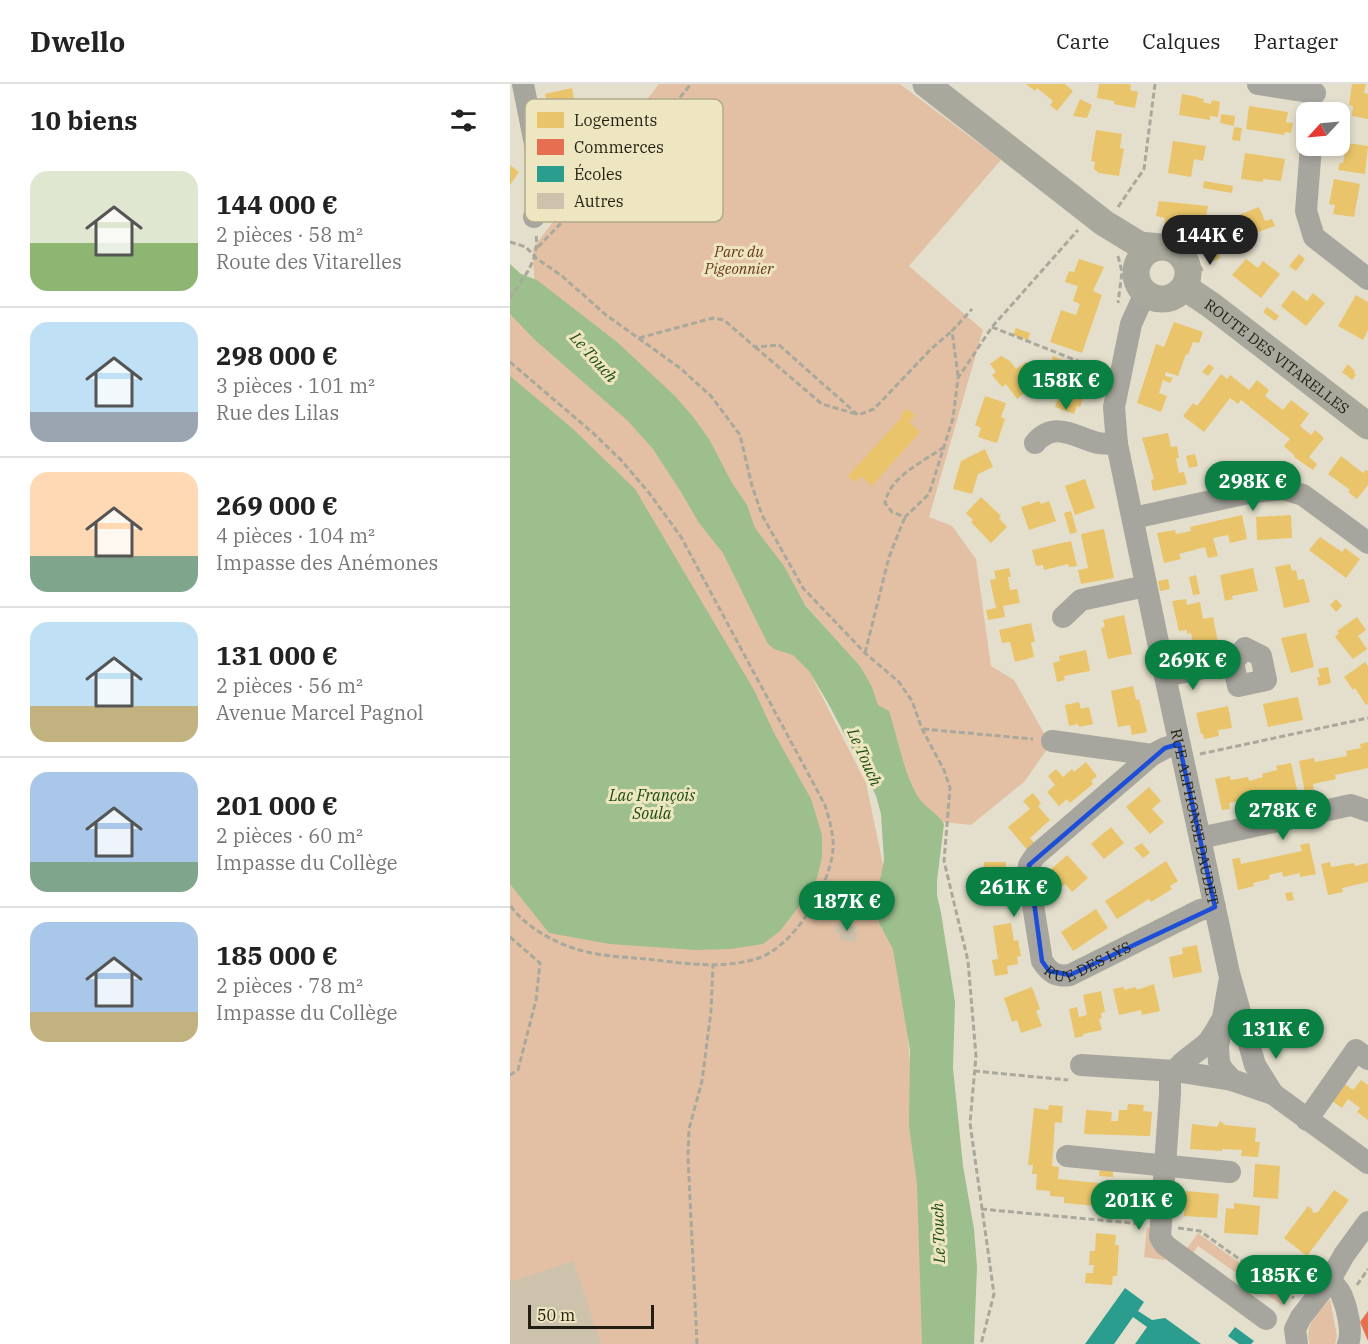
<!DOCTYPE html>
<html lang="fr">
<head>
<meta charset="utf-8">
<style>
	body { margin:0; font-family:"IBM Plex Serif",serif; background:#f6f6f6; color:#222; height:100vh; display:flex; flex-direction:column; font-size:22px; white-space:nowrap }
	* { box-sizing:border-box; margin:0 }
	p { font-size:20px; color:#767676 }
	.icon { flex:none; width:33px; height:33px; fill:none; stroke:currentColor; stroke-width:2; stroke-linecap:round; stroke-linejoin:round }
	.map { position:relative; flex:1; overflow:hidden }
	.details { display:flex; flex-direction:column; background:#fff; width:510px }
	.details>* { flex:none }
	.needle { width:39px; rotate:244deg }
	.tools { position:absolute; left:786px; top:18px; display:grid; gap:12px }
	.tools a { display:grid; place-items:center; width:54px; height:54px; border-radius:12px; background:#fff; box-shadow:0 3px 9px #0003; font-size:30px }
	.scale { position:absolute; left:18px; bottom:15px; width:126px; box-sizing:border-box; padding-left:6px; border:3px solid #221f12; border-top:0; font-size:16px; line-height:21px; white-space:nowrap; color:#221f12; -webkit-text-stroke:4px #eee5c1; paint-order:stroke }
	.price { position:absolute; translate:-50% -51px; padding:0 14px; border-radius:21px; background:#0b8043; color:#fff; font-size:20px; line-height:39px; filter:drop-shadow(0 2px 3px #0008) }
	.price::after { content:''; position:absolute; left:50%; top:36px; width:18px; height:14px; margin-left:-9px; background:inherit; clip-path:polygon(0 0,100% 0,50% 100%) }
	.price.on { background:#222; color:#fff }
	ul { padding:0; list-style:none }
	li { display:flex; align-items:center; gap:18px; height:150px; padding:0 30px }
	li+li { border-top:2px solid #e0e0e0 }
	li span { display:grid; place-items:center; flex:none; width:168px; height:120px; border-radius:18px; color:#555 }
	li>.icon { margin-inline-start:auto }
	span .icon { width:72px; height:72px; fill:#fffc; stroke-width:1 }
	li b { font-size:26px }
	h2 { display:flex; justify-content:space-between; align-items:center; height:72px; padding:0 30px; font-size:26px }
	header { display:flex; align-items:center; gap:36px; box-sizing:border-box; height:84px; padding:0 30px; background:#fff; border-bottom:2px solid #e0e0e0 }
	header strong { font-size:28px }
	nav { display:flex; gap:33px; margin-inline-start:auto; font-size:21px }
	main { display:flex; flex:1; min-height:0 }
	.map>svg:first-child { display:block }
	.green { fill:#e3c0a3 }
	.water { fill:#9cbf8d }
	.homes { fill:#e9c46a }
	.shops { fill:#e76f51 }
	.schools { fill:#2a9d8f }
	.building { fill:#cdc2ac }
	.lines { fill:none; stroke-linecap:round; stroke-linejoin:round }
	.path { stroke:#a9a89d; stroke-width:3; stroke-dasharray:6 3; stroke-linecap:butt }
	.minor { stroke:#a7a69e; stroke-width:22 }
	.major { stroke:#a9a89c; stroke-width:27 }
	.marked { fill:none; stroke:#1d4ed8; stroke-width:4.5; stroke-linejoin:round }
	.labels { text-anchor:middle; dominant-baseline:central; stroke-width:6; stroke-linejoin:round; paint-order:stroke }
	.park-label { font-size:15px; font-style:italic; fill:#683919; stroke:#eee5c1 }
	.street-label { font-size:15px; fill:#221f12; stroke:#eee5c1 }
	.water-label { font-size:16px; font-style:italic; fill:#1b4d0d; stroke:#eee5c1 }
	.key { fill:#eee5c1; stroke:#b1aa8c; stroke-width:1.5 }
	.key-label { font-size:16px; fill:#221f12 }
</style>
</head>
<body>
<header>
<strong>Dwello</strong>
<nav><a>Carte</a><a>Calques</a><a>Partager</a></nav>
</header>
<main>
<section class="details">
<h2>10 biens<svg class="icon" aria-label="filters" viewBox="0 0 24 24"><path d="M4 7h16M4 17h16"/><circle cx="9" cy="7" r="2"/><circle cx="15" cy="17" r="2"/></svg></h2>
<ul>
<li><span style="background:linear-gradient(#dfe7d0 60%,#8fb573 0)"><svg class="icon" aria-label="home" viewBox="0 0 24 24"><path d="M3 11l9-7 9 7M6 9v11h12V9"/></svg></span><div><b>144 000 €</b><p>2 pièces · 58 m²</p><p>Route des Vitarelles</p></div></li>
<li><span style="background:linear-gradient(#bfe0f5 75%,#9aa5b1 0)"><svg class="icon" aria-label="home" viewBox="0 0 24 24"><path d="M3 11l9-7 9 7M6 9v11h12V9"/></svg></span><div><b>298 000 €</b><p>3 pièces · 101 m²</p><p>Rue des Lilas</p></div></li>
<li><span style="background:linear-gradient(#ffd9b3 70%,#7fa58c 0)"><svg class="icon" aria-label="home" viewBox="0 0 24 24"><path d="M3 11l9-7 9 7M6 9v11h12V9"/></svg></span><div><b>269 000 €</b><p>4 pièces · 104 m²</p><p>Impasse des Anémones</p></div></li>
<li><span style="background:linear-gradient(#bfe0f5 70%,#c2b280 0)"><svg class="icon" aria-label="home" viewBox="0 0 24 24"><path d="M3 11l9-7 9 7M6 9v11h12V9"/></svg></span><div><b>131 000 €</b><p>2 pièces · 56 m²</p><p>Avenue Marcel Pagnol</p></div></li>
<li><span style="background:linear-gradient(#a9c7e8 75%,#7fa58c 0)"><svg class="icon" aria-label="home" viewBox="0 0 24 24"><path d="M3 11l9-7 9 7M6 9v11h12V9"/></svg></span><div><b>201 000 €</b><p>2 pièces · 60 m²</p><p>Impasse du Collège</p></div></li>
<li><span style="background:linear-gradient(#a9c7e8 75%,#c2b280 0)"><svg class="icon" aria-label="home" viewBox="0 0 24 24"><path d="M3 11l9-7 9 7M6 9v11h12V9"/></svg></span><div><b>185 000 €</b><p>2 pièces · 78 m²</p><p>Impasse du Collège</p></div></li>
</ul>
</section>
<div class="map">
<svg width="858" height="1260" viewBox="0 0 858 1260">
	<rect width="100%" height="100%" fill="#e4dfcc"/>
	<path class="green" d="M 149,0 L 390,0 L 491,76 L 399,182 L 473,246 L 419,433 L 442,442 L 466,475 L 481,582 L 504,596 L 535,651 L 538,664 L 514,698 L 461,741 L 413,736 L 350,582 L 291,516 L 24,194 L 23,164 Z
		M 0,220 L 139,350 L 260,510 L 356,699 L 392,871 L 420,1260 L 0,1260 Z
		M 637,1143 L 643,1144 L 656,1173 L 654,1176 L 634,1173 Z
		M 688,1149 L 778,1213 L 772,1221 L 688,1162 L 681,1172 L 675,1167 Z
		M 820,1215 L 827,1252 L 825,1260 L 800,1260 C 793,1242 809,1228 820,1215 Z"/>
	<path class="water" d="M 0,180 L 11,190 L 27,196 L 107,258 L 165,312 L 184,334 L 199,355 L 222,399 L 237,421 L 245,444 L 274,482 L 295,521 L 350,582 L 362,603 L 368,621 L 379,627 C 388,654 393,688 408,713 C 415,724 428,729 434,740 L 427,797 L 427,811 L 431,829 L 445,918 L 443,984 L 453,1082 L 464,1145 L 467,1183 L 464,1260 L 412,1260 L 407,1100 L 399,1042 L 400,966 L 383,865 L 369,839 L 365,808 L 371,792 L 374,776 L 371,730 L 366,712 L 355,689 L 318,619 L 299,587 L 283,571 L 264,565 L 258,560 L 213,469 L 189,439 L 171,408 L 143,365 L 118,337 L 25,256 L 0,230 Z
		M 0,292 L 62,344 L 125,405 L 244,606 L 264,649 L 301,715 L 312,751 L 312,773 L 307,794 L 291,820 L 270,847 L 253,860 L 221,865 L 186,866 L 100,860 L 39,849 L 0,800 Z"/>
	<path class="homes" d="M 516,0 L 555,0 L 563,7 L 547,27 L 540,21 L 543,17 L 527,4 L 525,7 Z
		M 589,0 L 621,0 L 620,6 L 628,8 L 625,24 L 604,20 L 604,17 L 587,14 Z
		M 842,0 L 856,0 L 854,9 L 858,10 L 858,35 L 842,32 L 843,22 L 839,21 Z
		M 62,4 L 67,31 L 55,34 L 58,52 L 70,49 L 77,83 L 55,87 L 53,75 L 49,75 L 35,10 Z
		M 672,10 L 688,13 L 688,14 L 694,15 L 693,18 L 701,20 L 702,16 L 710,18 L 708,33 L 700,32 L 700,36 L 669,31 Z
		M 570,15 L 582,21 L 577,34 L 563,32 Z
		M 739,22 L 778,28 L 776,38 L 783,39 L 781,49 L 775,48 L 774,51 L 736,45 Z
		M 711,30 L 725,32 L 724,42 L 710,39 Z
		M 724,43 L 732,44 L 730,57 L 722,56 Z
		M 586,46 L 612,50 L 610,64 L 614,65 L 609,92 L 589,89 L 584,85 L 585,78 L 581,77 Z
		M 663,57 L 696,62 L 693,77 L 684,75 L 681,93 L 658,89 Z
		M 837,59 L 858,62 L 855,90 L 828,86 L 830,79 L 833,79 Z
		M 735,69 L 775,75 L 771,97 L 753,95 L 753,98 L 731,95 Z
		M 0,81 L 9,88 L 0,101 Z
		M 824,95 L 850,100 L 844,133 L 823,130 L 825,121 L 819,120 Z
		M 694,97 L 723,102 L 722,109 L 693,104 Z
		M 649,117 L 698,122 L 694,143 L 654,139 L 655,134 L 646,132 Z
		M 749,123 L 755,137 L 762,135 L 765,142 L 727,156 L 719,135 Z
		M 699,150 L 704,150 L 704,153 L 712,155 L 709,175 L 703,177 L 706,157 L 698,156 Z
		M 789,170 L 795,175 L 786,187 L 779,182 Z
		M 569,175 L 594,183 L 583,207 L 592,211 L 572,269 L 540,258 L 551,226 L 566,231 L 570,220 L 563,217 L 568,202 L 555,198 L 559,187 L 564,188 Z
		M 736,175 L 748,184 L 753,177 L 770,190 L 751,214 L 722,191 Z
		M 783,206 L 797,217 L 803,209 L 815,219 L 796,242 L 771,222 Z
		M 846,211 L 858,218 L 858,246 L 853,256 L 828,242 Z
		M 757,223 L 769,232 L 765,237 L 753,228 Z
		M 664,238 L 693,248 L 689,259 L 683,258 L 678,271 L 676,270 L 668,292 L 656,288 L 655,292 L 663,294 L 660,299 L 653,296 L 652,299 L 649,309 L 657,312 L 651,328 L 627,319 L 646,260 L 654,263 Z
		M 506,244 L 520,249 L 518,256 L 503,251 Z
		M 491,272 L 500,277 L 506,285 L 516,278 L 520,285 L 527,280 L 535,290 L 528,295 L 525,291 L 516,299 L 520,305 L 507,315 L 496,300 L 492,303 L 482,291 L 486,288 L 480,280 Z
		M 543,272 L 552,276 L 547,289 L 538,286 Z
		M 560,279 L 580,286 L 571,310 L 574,311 L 570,323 L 567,322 L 564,330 L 545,323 Z
		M 699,280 L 704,284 L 698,292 L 692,288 Z
		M 838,280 L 845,287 L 844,289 L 846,291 L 842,296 L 832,288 Z
		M 711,290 L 717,295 L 720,291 L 739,306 L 747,296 L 759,306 L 755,312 L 773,326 L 781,316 L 799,330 L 790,342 L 801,351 L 805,346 L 814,354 L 799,373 L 807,380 L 803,386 L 784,373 L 785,372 L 774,362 L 780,355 L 731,316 L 728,320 L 720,314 L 694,348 L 673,332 L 683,319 L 687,322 Z
		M 475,312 L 496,319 L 491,333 L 495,335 L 487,359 L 468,353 L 471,344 L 465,341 Z
		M 397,325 L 405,331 L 399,338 L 410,348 L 362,402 L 350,392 L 345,398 L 338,392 L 392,333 L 390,332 Z
		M 658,349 L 661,363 L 667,362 L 669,374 L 666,374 L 669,389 L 674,388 L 677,400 L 643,407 L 641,396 L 644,395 L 632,354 Z
		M 475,365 L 483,383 L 468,390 L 462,410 L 443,405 L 451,377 Z
		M 685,370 L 688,382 L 679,384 L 676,372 Z
		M 831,372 L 853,389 L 856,386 L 858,387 L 858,401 L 847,415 L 838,408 L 840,406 L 818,390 Z
		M 575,395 L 585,424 L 565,431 L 555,402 Z
		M 471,413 L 491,432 L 489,434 L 497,443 L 481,459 L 461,438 L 463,436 L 456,429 Z
		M 529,417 L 531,420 L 539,417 L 546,437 L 519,446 L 511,423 Z
		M 561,427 L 567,448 L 560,450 L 554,429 Z
		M 732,431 L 737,455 L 720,459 L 718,451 L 703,454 L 708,472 L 698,474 L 695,463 L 669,470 L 671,475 L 654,479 L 647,449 L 665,446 L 666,450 L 681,447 L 680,443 Z
		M 781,431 L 782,454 L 747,456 L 746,433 Z
		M 594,445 L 604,494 L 571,500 L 568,486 L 578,484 L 571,450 Z
		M 810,453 L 832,468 L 835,464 L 850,475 L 836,494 L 799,466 Z
		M 561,457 L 567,482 L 559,483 L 558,480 L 534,486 L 533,481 L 526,482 L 522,466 Z
		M 780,480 L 782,487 L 786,486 L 788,496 L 794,495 L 800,518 L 774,524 L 765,483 Z
		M 499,484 L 501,493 L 498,493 L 500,506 L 507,505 L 510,519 L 493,522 L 495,533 L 478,536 L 476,526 L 486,524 L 480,496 L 486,495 L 484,487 Z
		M 743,484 L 748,507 L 722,512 L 723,515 L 715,517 L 710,491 Z
		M 686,491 L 690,510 L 683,511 L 679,493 Z
		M 658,495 L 660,505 L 650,507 L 648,497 Z
		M 676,515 L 677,521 L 690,518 L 693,535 L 703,533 L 708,558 L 684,563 L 681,549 L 677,550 L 677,546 L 669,547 L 662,517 Z
		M 826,515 L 832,522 L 826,528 L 820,521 Z
		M 614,531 L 622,570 L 598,575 L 591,544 L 595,543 L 593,536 Z
		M 847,533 L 856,546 L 848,552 L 857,565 L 843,575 L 825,553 L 829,549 L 827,547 Z
		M 521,539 L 525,558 L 521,558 L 524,573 L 505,578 L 500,558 L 492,559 L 489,546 Z
		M 796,549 L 804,583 L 781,589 L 771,554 Z
		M 576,566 L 580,587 L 554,592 L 555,596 L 547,598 L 543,579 L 550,577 L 549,572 Z
		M 855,578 L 858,582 L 858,620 L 856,621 L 845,604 L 843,606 L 834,593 Z
		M 818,583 L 821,599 L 809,602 L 807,593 L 810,593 L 808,585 Z
		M 623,602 L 626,616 L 629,615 L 637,648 L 622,651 L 620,641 L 608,643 L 601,607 Z
		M 788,613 L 793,636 L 758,643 L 753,620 Z
		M 569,618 L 571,625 L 579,623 L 583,640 L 569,643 L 568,640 L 559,642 L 555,621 Z
		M 718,622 L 722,644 L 708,646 L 709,652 L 694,655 L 693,650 L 691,650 L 686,629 Z
		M 858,658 L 858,684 L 825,691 L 826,695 L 803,700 L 804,707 L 795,709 L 789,677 L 804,674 L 805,678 L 837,672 L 836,667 L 851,664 L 850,660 Z
		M 576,678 L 587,692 L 581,697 L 583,700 L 560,719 L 557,715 L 549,722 L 537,708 L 545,701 L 538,692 L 546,685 L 553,693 L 562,685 L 564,688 Z
		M 781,679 L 788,710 L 780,712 L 779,706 L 719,719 L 720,725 L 712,726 L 705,695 L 720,692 L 721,696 L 738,693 L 739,697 L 753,693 L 752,690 L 767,686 L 766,682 Z
		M 639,703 L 651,717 L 642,725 L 654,738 L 640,750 L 616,723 Z
		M 523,709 L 531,719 L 528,722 L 540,736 L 520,754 L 526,761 L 519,768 L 498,743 L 520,725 L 513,717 Z
		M 601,743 L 614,759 L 594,775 L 581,760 Z
		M 632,759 L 640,769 L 633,774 L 624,764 Z
		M 799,759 L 806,790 L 790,793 L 790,789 L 773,793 L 772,788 L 759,791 L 760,795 L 743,799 L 744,802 L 728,806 L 722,775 L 730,774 L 731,780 L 792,767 L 790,761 Z
		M 557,771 L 578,794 L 562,808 L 555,800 L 551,803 L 538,788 Z
		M 656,777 L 668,797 L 660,802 L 662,805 L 641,818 L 639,815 L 607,835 L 595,817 Z
		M 474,778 L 496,778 L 496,794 L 499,794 L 498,808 L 473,808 Z
		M 820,778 L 821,783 L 844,779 L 845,782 L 858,779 L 858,798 L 832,804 L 833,808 L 818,811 L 811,780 Z
		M 782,808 L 784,816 L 777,817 L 775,809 Z
		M 586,825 L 598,844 L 563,867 L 551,848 Z
		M 501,839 L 504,857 L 508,856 L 511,872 L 507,873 L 508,880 L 497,882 L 498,890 L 485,892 L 482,876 L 488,875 L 483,842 Z
		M 687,861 L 692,888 L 663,894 L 659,873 L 673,870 L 672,864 Z
		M 644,900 L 650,927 L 632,931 L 631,926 L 609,931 L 603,905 L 614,903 L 614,906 L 626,903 L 627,906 Z
		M 522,903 L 530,925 L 526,927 L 532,942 L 511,949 L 507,936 L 502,938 L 494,914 Z
		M 591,907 L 595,928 L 591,929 L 592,934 L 589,935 L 592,946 L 573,950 L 573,952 L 565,954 L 559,925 L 567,923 L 569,933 L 577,931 L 573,911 Z
		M 851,996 L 858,1001 L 858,1036 L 847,1028 L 850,1024 L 838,1015 L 832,1024 L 819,1015 L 832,998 L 843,1006 Z
		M 618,1020 L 634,1021 L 633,1027 L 642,1028 L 640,1052 L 574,1050 L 576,1026 L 602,1028 L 601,1037 L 608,1037 L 609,1026 L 617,1026 Z
		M 539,1021 L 553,1022 L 552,1039 L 545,1038 L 542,1082 L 549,1083 L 548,1095 L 588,1099 L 586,1122 L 554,1119 L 554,1113 L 540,1112 L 540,1107 L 526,1106 L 527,1090 L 522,1090 L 523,1081 L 518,1081 L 524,1024 L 538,1026 Z
		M 710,1037 L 715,1041 L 746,1044 L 745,1058 L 750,1058 L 748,1073 L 731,1072 L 732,1066 L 712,1065 L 712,1067 L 680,1065 L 682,1040 L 707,1043 Z
		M 745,1080 L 770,1082 L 768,1115 L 743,1113 Z
		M 590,1083 L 603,1084 L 603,1093 L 589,1092 Z
		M 604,1097 L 636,1100 L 634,1124 L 602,1122 Z
		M 824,1106 L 839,1116 L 797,1172 L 774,1154 L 798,1122 L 802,1125 L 803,1129 L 808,1128 Z
		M 676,1107 L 709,1110 L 707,1134 L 674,1132 Z
		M 724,1119 L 750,1122 L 748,1151 L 714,1149 L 716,1124 L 724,1125 Z
		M 586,1149 L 606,1151 L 605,1161 L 609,1161 L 607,1192 L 603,1192 L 602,1201 L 575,1199 L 576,1189 L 583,1189 L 584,1181 L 579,1181 L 580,1167 L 585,1167 Z"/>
	<path class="shops" d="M 858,1227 L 858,1257 L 850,1238 Z"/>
	<path class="schools" d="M 615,1204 L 634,1218 L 628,1227 L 642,1236 L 655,1234 L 691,1260 L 625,1260 L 637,1243 L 623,1233 L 604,1260 L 575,1260 Z
		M 725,1243 L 744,1257 L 741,1260 L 729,1260 L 718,1252 Z"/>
	<path class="building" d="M 325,840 L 347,842 L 346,858 L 329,856 L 330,849 L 324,848 Z
		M 63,1177 L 91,1260 L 0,1260 L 0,1198 Z"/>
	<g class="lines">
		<path class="path" d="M 608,123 L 634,85 L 645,0
			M 669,154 L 682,163 L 693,189
			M 0,158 L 16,163 L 26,174 L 52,192 L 96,231 L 170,284 L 201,312 L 230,351 L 242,402 L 252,431 L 293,504 L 355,569 L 389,598 L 402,617 L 412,645 L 434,686 L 440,704 L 434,777 L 458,877 L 466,972 L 460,1039 L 484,1210 L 471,1260
			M 28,163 L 60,130 L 98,100 L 181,0
			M 608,172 L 612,188 L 608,219
			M 0,214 C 13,194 30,176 26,151
			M 482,243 L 593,287
			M 129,254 L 203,234 L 214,236 L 245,263 L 269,261 L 348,331 L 364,325 L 421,265 L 442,247
			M 245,263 L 312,320 L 346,330
			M 0,278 L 83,349 L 111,376 L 140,410 L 171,453 L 315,721 C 319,735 324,750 323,765 C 320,802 285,861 249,874 C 213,886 172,879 136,875 C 112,873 86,872 63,864 C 42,857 13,841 0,821
			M 448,292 L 442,247 L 462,225
			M 434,363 C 413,378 380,392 375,419 L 382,428 L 395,433 L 419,410 L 443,334 L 448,294 L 482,243 L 568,146
			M 355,569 L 379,473 L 395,433
			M 413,645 L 523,655
			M 690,670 L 858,634
			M 0,853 L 30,879 L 26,916 L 8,986 L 0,991
			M 464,987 L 558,996
			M 471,1125 L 632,1140
			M 668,1144 L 690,1147 L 784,1214
			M 847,1201 L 858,1185
			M 187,1260 L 178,1073 L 179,1045 L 192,997 L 201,927 L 203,881"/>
		<g class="minor">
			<path d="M 13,0 L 34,105 L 24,133"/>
			<path d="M 748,0 L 805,9"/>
			<path d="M 801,62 L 796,127 L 804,153 L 858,195"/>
			<path id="s1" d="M 639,212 L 631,218 L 621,240 L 604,323 L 607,360 L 655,592 L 719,889 L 745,981 L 763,1010"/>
			<path d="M 525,359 C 544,336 565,353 588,359 C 594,360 601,360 607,360"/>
			<path d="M 623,434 L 743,408 L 774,405 L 793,411 L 858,459"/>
			<path d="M 553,533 L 571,516 L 636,502"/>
			<path d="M 655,592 L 723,578 L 735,564 L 751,572 L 756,596 L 728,602 L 723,578"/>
			<path d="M 542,657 L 642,671"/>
			<path id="s2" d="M 669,660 L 655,664 L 642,671 L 525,772 L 519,781 L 518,790 L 532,877 C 540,889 546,893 560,891 L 690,826 L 705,823"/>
			<path d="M 690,754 L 841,721 L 858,727"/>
			<path d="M 719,899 L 708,963 L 709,978 L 712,985 L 722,996 L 763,1010 L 858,1079"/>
			<path d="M 571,981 L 665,987 L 722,996"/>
			<path d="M 665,987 C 673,975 685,970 696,960 C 702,954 706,946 710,939"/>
			<path d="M 660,988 L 660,1010 L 650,1153 L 655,1161 L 756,1235"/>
			<path d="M 797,1036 L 846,966 L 858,975"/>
			<path d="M 557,1072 L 720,1088"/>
			<path d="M 820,1196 C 824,1201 830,1206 832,1212 C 837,1224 843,1248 838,1260"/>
			<path d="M 787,1260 L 785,1245 L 791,1233 L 820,1196 L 834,1171 L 858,1138"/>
		</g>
		<g class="major">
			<path d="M 416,0 L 594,139 L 630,161 L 650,163"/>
			<circle cx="652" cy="189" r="26"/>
			<path id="s3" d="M 674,203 L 701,221 L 858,342"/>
		</g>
	</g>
	<path class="marked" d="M 669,660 L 705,823 L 560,891 L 539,887 L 532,877 L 519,781 L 655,664 Z"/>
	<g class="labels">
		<g class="park-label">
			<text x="229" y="167">Parc du<tspan x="229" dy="17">Pigeonnier</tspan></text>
		</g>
		<g class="street-label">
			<text stroke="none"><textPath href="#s3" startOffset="116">ROUTE DES VITARELLES</textPath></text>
			<text stroke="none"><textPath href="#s1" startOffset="537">RUE ALPHONSE DAUDET</textPath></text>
			<text stroke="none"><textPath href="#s2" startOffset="346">RUE DES LYS</textPath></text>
		</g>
		<g class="water-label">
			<text transform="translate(84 273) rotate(48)">Le Touch</text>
			<text transform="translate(355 673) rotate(66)">Le Touch</text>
			<text x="142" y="711">Lac François<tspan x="142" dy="18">Soula</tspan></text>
			<text transform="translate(428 1149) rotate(-92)">Le Touch</text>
		</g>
	</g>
	<rect x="15" y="15" width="198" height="123" rx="9" class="key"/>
	<rect x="27" y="28" width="27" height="16" fill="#e9c46a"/>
	<rect x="27" y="55" width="27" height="16" fill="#e76f51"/>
	<rect x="27" y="82" width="27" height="16" fill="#2a9d8f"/>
	<rect x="27" y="109" width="27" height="16" fill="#cdc2ac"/>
	<g class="key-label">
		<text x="64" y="42">Logements</text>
		<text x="64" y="69">Commerces</text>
		<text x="64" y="96">Écoles</text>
		<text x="64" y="123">Autres</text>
	</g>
</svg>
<div class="tools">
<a><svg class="needle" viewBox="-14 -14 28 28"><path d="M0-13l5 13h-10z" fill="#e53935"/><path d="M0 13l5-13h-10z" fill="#767676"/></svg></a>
</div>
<div class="scale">50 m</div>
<b class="price on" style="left:700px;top:182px">144K €</b>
<b class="price" style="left:556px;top:327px">158K €</b>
<b class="price" style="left:743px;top:428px">298K €</b>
<b class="price" style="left:683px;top:607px">269K €</b>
<b class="price" style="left:773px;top:757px">278K €</b>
<b class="price" style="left:504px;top:834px">261K €</b>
<b class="price" style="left:337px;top:848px">187K €</b>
<b class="price" style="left:766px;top:976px">131K €</b>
<b class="price" style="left:629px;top:1147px">201K €</b>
<b class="price" style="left:774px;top:1222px">185K €</b>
</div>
</main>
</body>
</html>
